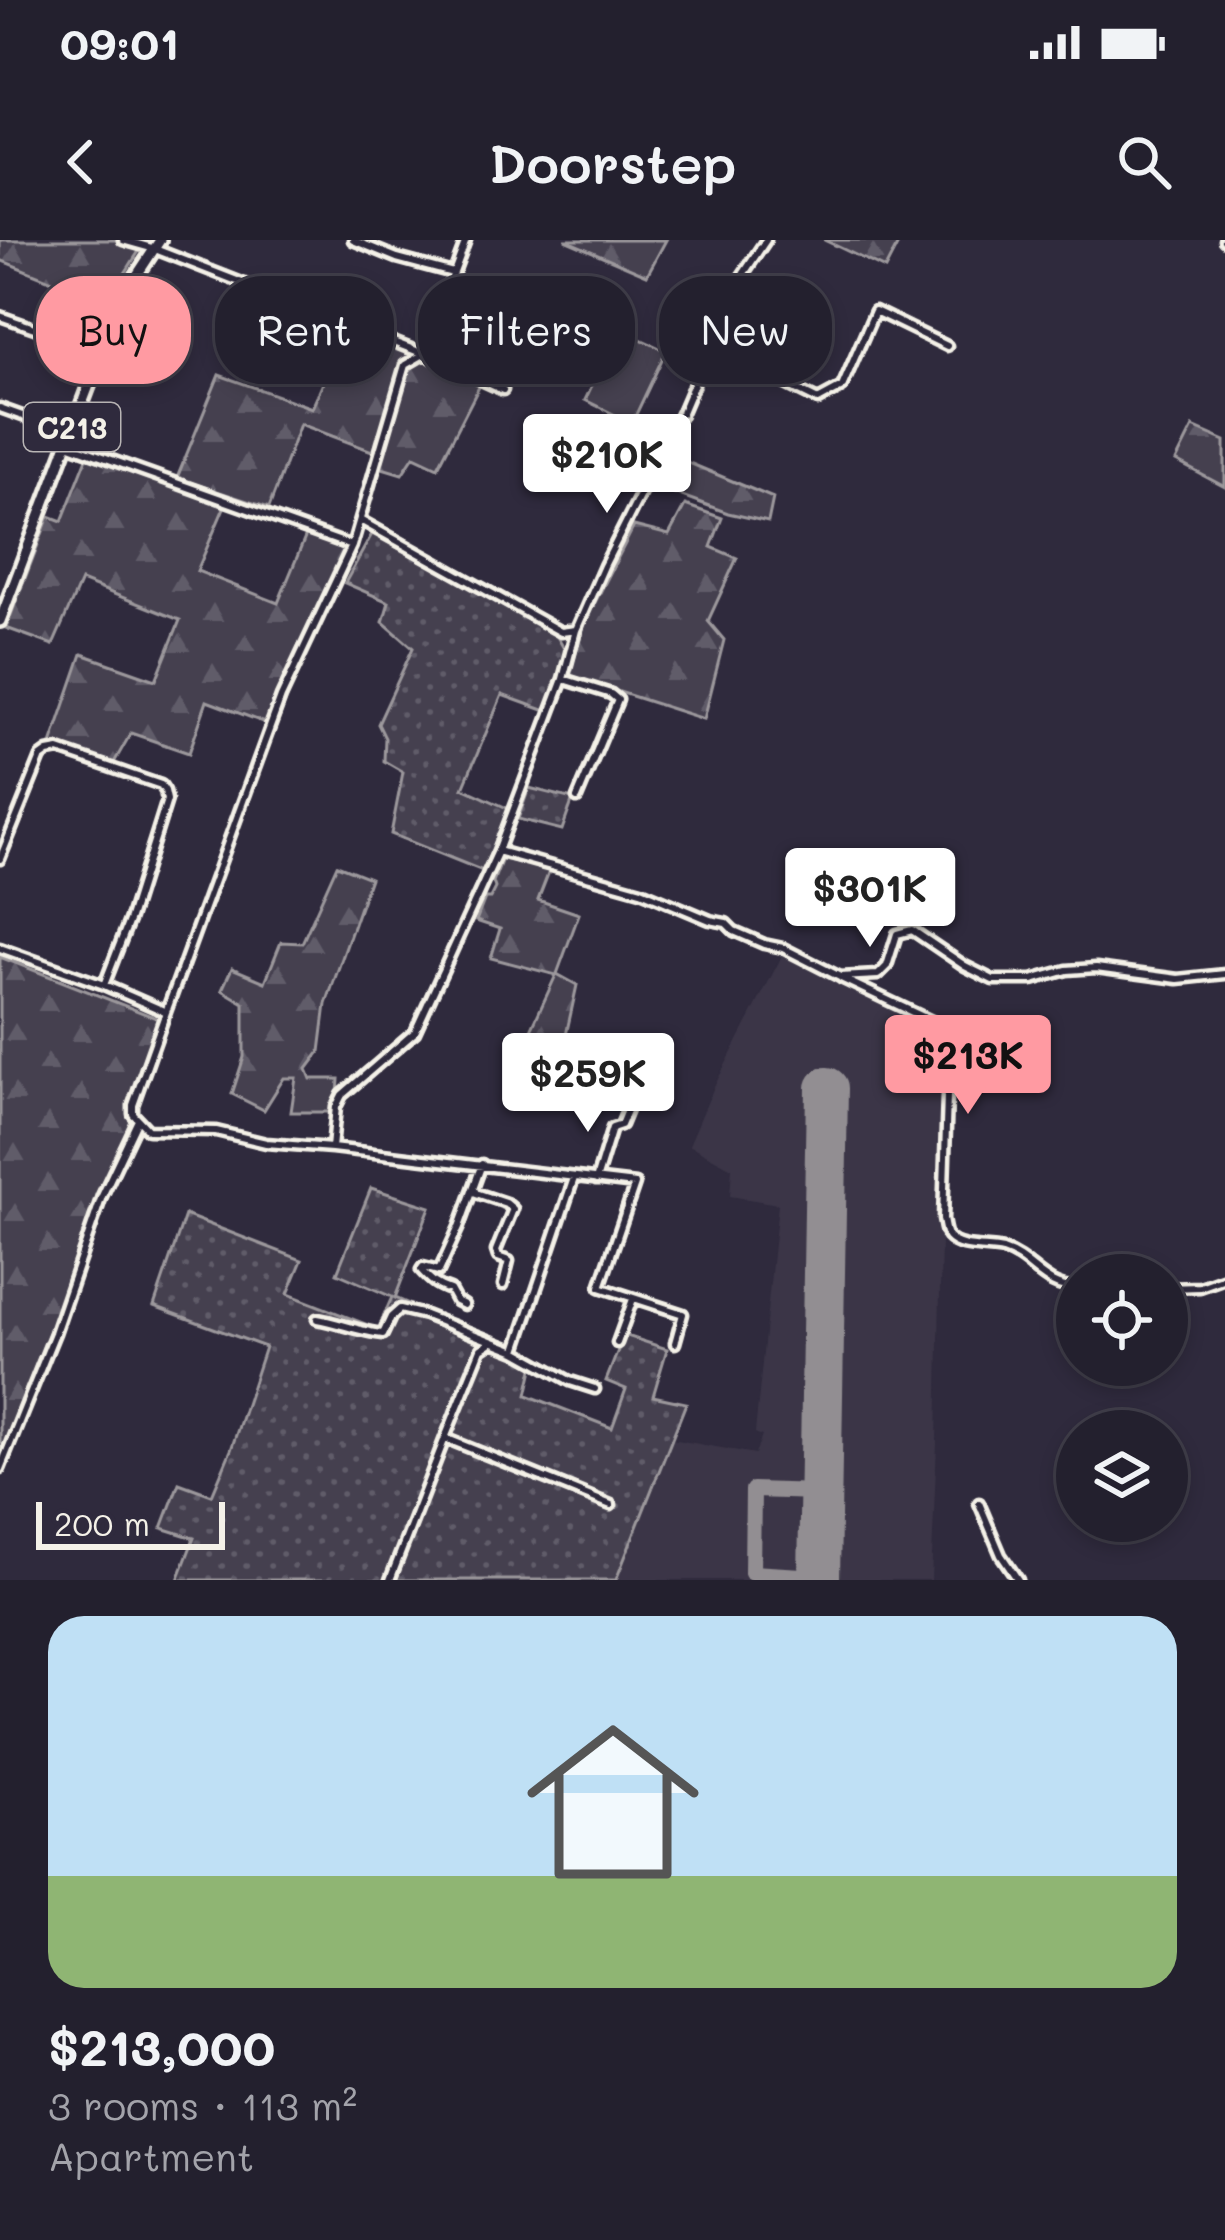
<!DOCTYPE html>
<html lang="en">
<head>
<meta charset="utf-8">
<style>
	body { margin:0; font-family:Mali,sans-serif; background:#2f2d3a; color:#f1f3f6; height:100vh; display:flex; flex-direction:column; font-size:45px; white-space:nowrap }
	* { box-sizing:border-box; margin:0 }
	p { font-size:39px; color:#a3a3aa }
	.icon { flex:none; width:66px; height:66px; fill:none; stroke:currentColor; stroke-width:2; stroke-linecap:round; stroke-linejoin:round }
	.map { position:relative; height:1340px; overflow:hidden }
	.sheet { display:flex; flex-direction:column; background:#23202e; flex:1 }
	.sheet>* { flex:none }
	.hud { position:absolute; left:36px; top:36px; width:1155px; height:108px; display:flex; gap:24px }
	.controls { position:absolute; left:1056px; top:1014px; display:grid; gap:24px }
	.controls a { display:grid; place-items:center; width:132px; height:132px; border-radius:50%; background:#23202e; box-shadow:0 6px 18px #0003,0 0 0 3px #403e4a; font-size:60px }
	.scale { position:absolute; left:36px; bottom:30px; width:189px; box-sizing:border-box; padding-left:12px; border:6px solid #f4f1e8; border-top:0; font-size:33px; line-height:42px; white-space:nowrap; color:#f4f1e8; -webkit-text-stroke:9px #2f2a3d; paint-order:stroke }
	.price { position:absolute; translate:-50% -102px; padding:0 27px; border-radius:12px; background:#fff; color:#222; font-size:39px; line-height:78px; filter:drop-shadow(0 3px 6px #0008) }
	.price::after { content:''; position:absolute; left:50%; top:72px; width:36px; height:27px; margin-left:-18px; background:inherit; clip-path:polygon(0 0,100% 0,50% 100%) }
	.price.active { background:#ff9aa2; color:#111 }
	ul { padding:0; list-style:none }
	li { display:grid; align-content:center; gap:24px; height:636px; padding:0 48px }
	li span { display:grid; place-items:center; height:372px; border-radius:36px; color:#555 }
	li>.icon { margin-inline-start:auto }
	span .icon { width:216px; height:216px; fill:#fffc; stroke-width:1 }
	li b { font-size:51px }
	.chip { padding:0 42px; border-radius:48px; background:#23202e; box-shadow:0 6px 18px #0003,0 0 0 3px #403e4a; font-size:42px; line-height:108px }
	.chip.active { background:#ff9aa2; color:#111 }
	.status { display:flex; justify-content:space-between; align-items:center; height:84px; padding:0 60px; background:#23202e; direction:ltr }
	.status svg { height:33px; fill:currentColor }
	header { display:flex; justify-content:space-between; align-items:center; height:156px; padding:0 48px; background:#23202e; font-size:54px; font-weight:600 }
	.map>svg:first-child { display:block }
	.built { fill:#3b3647 }
	.grass { fill:url(#grass-dots); stroke:#9c989c; stroke-width:3 }
	.forest { fill:url(#forest-firs); stroke:#9c989c; stroke-width:3 }
	.pitch { fill:#454050; stroke:#9c989c; stroke-width:3 }
	.lines { fill:none; stroke-linecap:round; stroke-linejoin:round }
	.taxiway { stroke:#928e92; stroke-width:16 }
	.runway { stroke:#928e92; stroke-width:42 }
	.street-casing { stroke:#f4f1e8; stroke-width:15 }
	.primary-casing { stroke:#f4f1e8; stroke-width:18 }
	.street { stroke:#2f2a3d; stroke-width:6 }
	.primary { stroke:#2f2a3d; stroke-width:9 }
	.labels { text-anchor:middle; dominant-baseline:central; stroke-width:9; stroke-linejoin:round; paint-order:stroke }
	.shield { fill:#2f2a3d; stroke:#b9b5b5; stroke-width:3 }
	.shield-label { font-size:30px; font-weight:bold; fill:#f4f1e8 }
</style>
</head>
<body>
<div class="status"><b>09:01</b><svg viewBox="0 0 49 12"><path d="M0 12V9h3v3zM5 12V6h3v6zM10 12V3h3v9zM15 12V0h3v12zM26 1h20v11H26zM47 4h2v5h-2z"/></svg></div>
<header><svg class="icon" aria-label="back" viewBox="0 0 24 24"><path d="M15 5l-7 7 7 7"/></svg>Doorstep<svg class="icon" aria-label="search" viewBox="0 0 24 24"><circle cx="10" cy="10" r="6"/><path d="M15 15l6 6"/></svg></header>
<div class="map">
<svg width="1225" height="1340" viewBox="0 0 1225 1340">
	<defs>
		<pattern id="grass-dots" width="8" height="8" patternUnits="userSpaceOnUse" patternTransform="scale(3)"><rect width="8" height="8" fill="#454050"/><path d="M2 2h.1M6 6h.1" fill="none" stroke="#605c69" stroke-width="1.8" stroke-linecap="round"/></pattern>
		<pattern id="forest-firs" width="22" height="20" patternUnits="userSpaceOnUse" patternTransform="scale(3)"><rect width="22" height="20" fill="#454050"/><path d="M5 1l3.5 6h-7zM16 11l3.5 6h-7z" fill="#605c69"/></pattern>
	</defs>
	<rect width="100%" height="100%" fill="#2f2a3d"/>
	<filter id="ink" filterUnits="userSpaceOnUse"><feTurbulence type="fractalNoise" baseFrequency=".00833" numOctaves="2"/><feDisplacementMap in="SourceGraphic" scale="24" xChannelSelector="R" yChannelSelector="G"/><feConvolveMatrix kernelMatrix="1 2 1 2 8 2 1 2 1" color-interpolation-filters="sRGB"/></filter>
	<g filter="url(#ink)">
		<path class="built" d="M 784,712 L 945,792 L 937,1203 L 931,1340 L 616,1340 L 671,1199 L 755,1214 L 762,1196 L 755,1193 L 778,964 L 730,956 L 732,928 L 689,905 L 714,847 Z"/>
		<path class="grass" d="M 372,294 L 555,393 L 566,412 L 546,471 L 502,455 L 463,548 L 509,569 L 483,631 L 391,594 L 403,532 L 384,521 L 385,498 L 378,484 L 413,408 L 383,382 L 389,362 L 345,343 Z
			M 529,548 L 573,559 L 562,590 L 518,579 Z
			M 371,948 L 430,967 L 395,1058 L 480,1095 L 482,1103 L 534,1124 L 527,1155 L 612,1188 L 626,1149 L 606,1141 L 624,1095 L 667,1109 L 653,1156 L 686,1163 L 616,1340 L 178,1340 L 194,1298 L 162,1288 L 179,1243 L 212,1255 L 231,1210 L 265,1107 L 154,1066 L 185,975 L 302,1020 L 288,1054 L 378,1089 L 392,1057 L 337,1033 Z"/>
		<path class="forest" d="M 0,0 L 146,0 L 124,35 L 112,65 L 0,20 Z
			M 565,0 L 666,0 L 647,35 Z
			M 824,0 L 900,0 L 885,29 Z
			M 347,88 L 481,143 L 438,227 L 414,216 L 402,234 L 382,228 L 383,215 L 300,184 L 269,268 L 177,238 L 219,135 L 312,168 Z
			M 1193,187 L 1225,201 L 1225,247 L 1176,221 Z
			M 89,213 L 226,263 L 197,331 L 278,363 L 307,293 L 345,307 L 276,487 L 207,461 L 189,513 L 131,493 L 111,528 L 50,507 L 82,414 L 156,440 L 180,380 L 81,341 L 53,405 L 6,388 L 49,276 L 62,281 Z
			M 670,215 L 773,258 L 768,282 L 728,273 L 652,245 Z
			M 685,265 L 722,278 L 711,307 L 737,318 L 708,381 L 724,400 L 704,479 L 569,436 L 586,380 L 634,286 L 669,295 Z
			M 502,619 L 550,629 L 538,660 L 579,674 L 557,734 L 577,745 L 563,809 L 590,817 L 584,861 L 534,843 L 546,812 L 524,805 L 556,735 L 491,718 L 500,689 L 476,681 L 485,658 L 490,658 L 495,648 L 493,642 Z
			M 337,625 L 370,638 L 326,764 L 320,812 L 307,829 L 311,839 L 339,839 L 337,872 L 291,872 L 296,838 L 284,838 L 264,870 L 232,854 L 244,817 L 244,763 L 222,750 L 232,728 L 265,742 L 281,702 L 302,703 Z
			M 0,717 L 159,779 L 128,865 L 131,883 L 108,931 L 60,1065 L 3,1207 L 0,1206 Z"/>
		<path class="pitch" d="M 619,89 L 666,111 L 632,183 L 585,160 Z"/>
		<g class="lines">
			<path class="taxiway" d="M 819,1337 L 752,1333 L 753,1250 L 819,1252"/>
			<path class="runway" d="M 819,1340 L 827,848"/>
			<g class="street-casing">
				<path id="street" d="M 123,0 L 155,9 L 424,114 L 503,150
					M 353,0 L 397,18 L 453,33
					M 1224,0 L 1225,1
					M 0,76 L 100,111
					M 709,106 L 818,160 L 842,147 L 875,71 L 947,106
					M 0,168 L 70,193
					M 67,204 L 352,306
					M 360,280 L 561,392 L 576,390 L 604,326 L 682,172 L 736,45 L 766,0
					M 563,439 L 611,454 L 618,460 L 577,558
					M 498,611 L 641,651 L 710,680 L 726,683 L 734,691 L 764,704 L 783,708 L 840,737 L 878,735 L 887,726 L 897,694 L 912,690 L 965,726 L 993,740 L 1032,740 L 1067,730 L 1096,728 L 1178,739 L 1225,734
					M 0,619 L 41,517 L 48,512 L 59,510 L 161,545 L 165,551 L 167,560 L 130,678 L 104,745
					M 0,708 L 104,745 L 166,772 L 133,865 L 133,874 L 148,890 L 216,891 L 266,903 L 332,908 L 635,944 L 600,1047 L 683,1074 L 675,1103
					M 841,738 L 942,786 L 949,794 L 943,979 C 944,984 945,993 948,997 C 959,1010 987,1006 1003,1010 C 1032,1019 1044,1049 1077,1048
					M 166,772 L 281,457 L 352,306 L 405,125 L 424,114 L 433,97 L 443,62 L 466,0
					M 332,908 L 336,867 L 342,855 L 415,792 L 498,611 L 563,439 L 576,390
					M 596,940 L 612,888 L 621,885 L 628,868
					M 474,949 L 476,953 L 506,963 L 513,969 L 496,1011 L 498,1017 L 509,1021 L 503,1045
					M 1167,1048 L 1200,1047 L 1225,1038
					M 464,1065 L 456,1061 L 450,1050 C 437,1046 431,1041 421,1030 L 423,1027 L 439,1031 L 459,987 L 482,924
					M 317,1079 C 339,1083 362,1092 383,1094 L 391,1077 L 400,1069 L 425,1075 L 516,1111 L 570,1141 L 595,1149
					M 617,1103 L 633,1059
					M 516,1110 L 574,938
					M 445,1198 L 481,1109 L 490,1103
					M 0,1229 L 55,1093 L 102,956 L 137,882
					M 979,1263 L 1001,1315 L 1018,1340
					M 390,1340 L 445,1198 L 611,1265"/>
			</g>
			<g class="primary-casing">
				<path id="primary" d="M 0,381 L 122,58 L 160,0"/>
			</g>
			<use href="#street" class="street"/>
			<use href="#primary" class="primary"/>
		</g>
	</g>
	<g class="labels">
		<rect class="shield" x="24" y="163" width="96" height="48" rx="9"/>
		<g class="shield-label">
			<text x="72" y="187">C213</text>
		</g>
	</g>
</svg>
<div class="controls">
<a><svg class="icon" aria-label="locate" viewBox="0 0 24 24"><circle cx="12" cy="12" r="6"/><path d="M12 2v4M12 18v4M2 12h4M18 12h4"/></svg></a>
<a><svg class="icon" aria-label="layers" viewBox="0 0 24 24"><path d="M12 4l9 5-9 5-9-5zM3 14l9 5 9-5"/></svg></a>
</div>
<div class="scale">200 m</div>
<b class="price" style="left:607px;top:276px">$210K</b>
<b class="price" style="left:870px;top:710px">$301K</b>
<b class="price active" style="left:968px;top:877px">$213K</b>
<b class="price" style="left:588px;top:895px">$259K</b>
<div class="hud">
<a class="chip active">Buy</a>
<a class="chip">Rent</a>
<a class="chip">Filters</a>
<a class="chip">New</a>
</div>
</div>
<section class="sheet">
<ul>
<li><span style="background:linear-gradient(#bfe0f5 70%,#8fb573 0)"><svg class="icon" aria-label="home" viewBox="0 0 24 24"><path d="M3 11l9-7 9 7M6 9v11h12V9"/></svg></span><div><b>$213,000</b><p>3 rooms · 113 m²</p><p>Apartment</p></div></li>
</ul>
</section>
</body>
</html>
